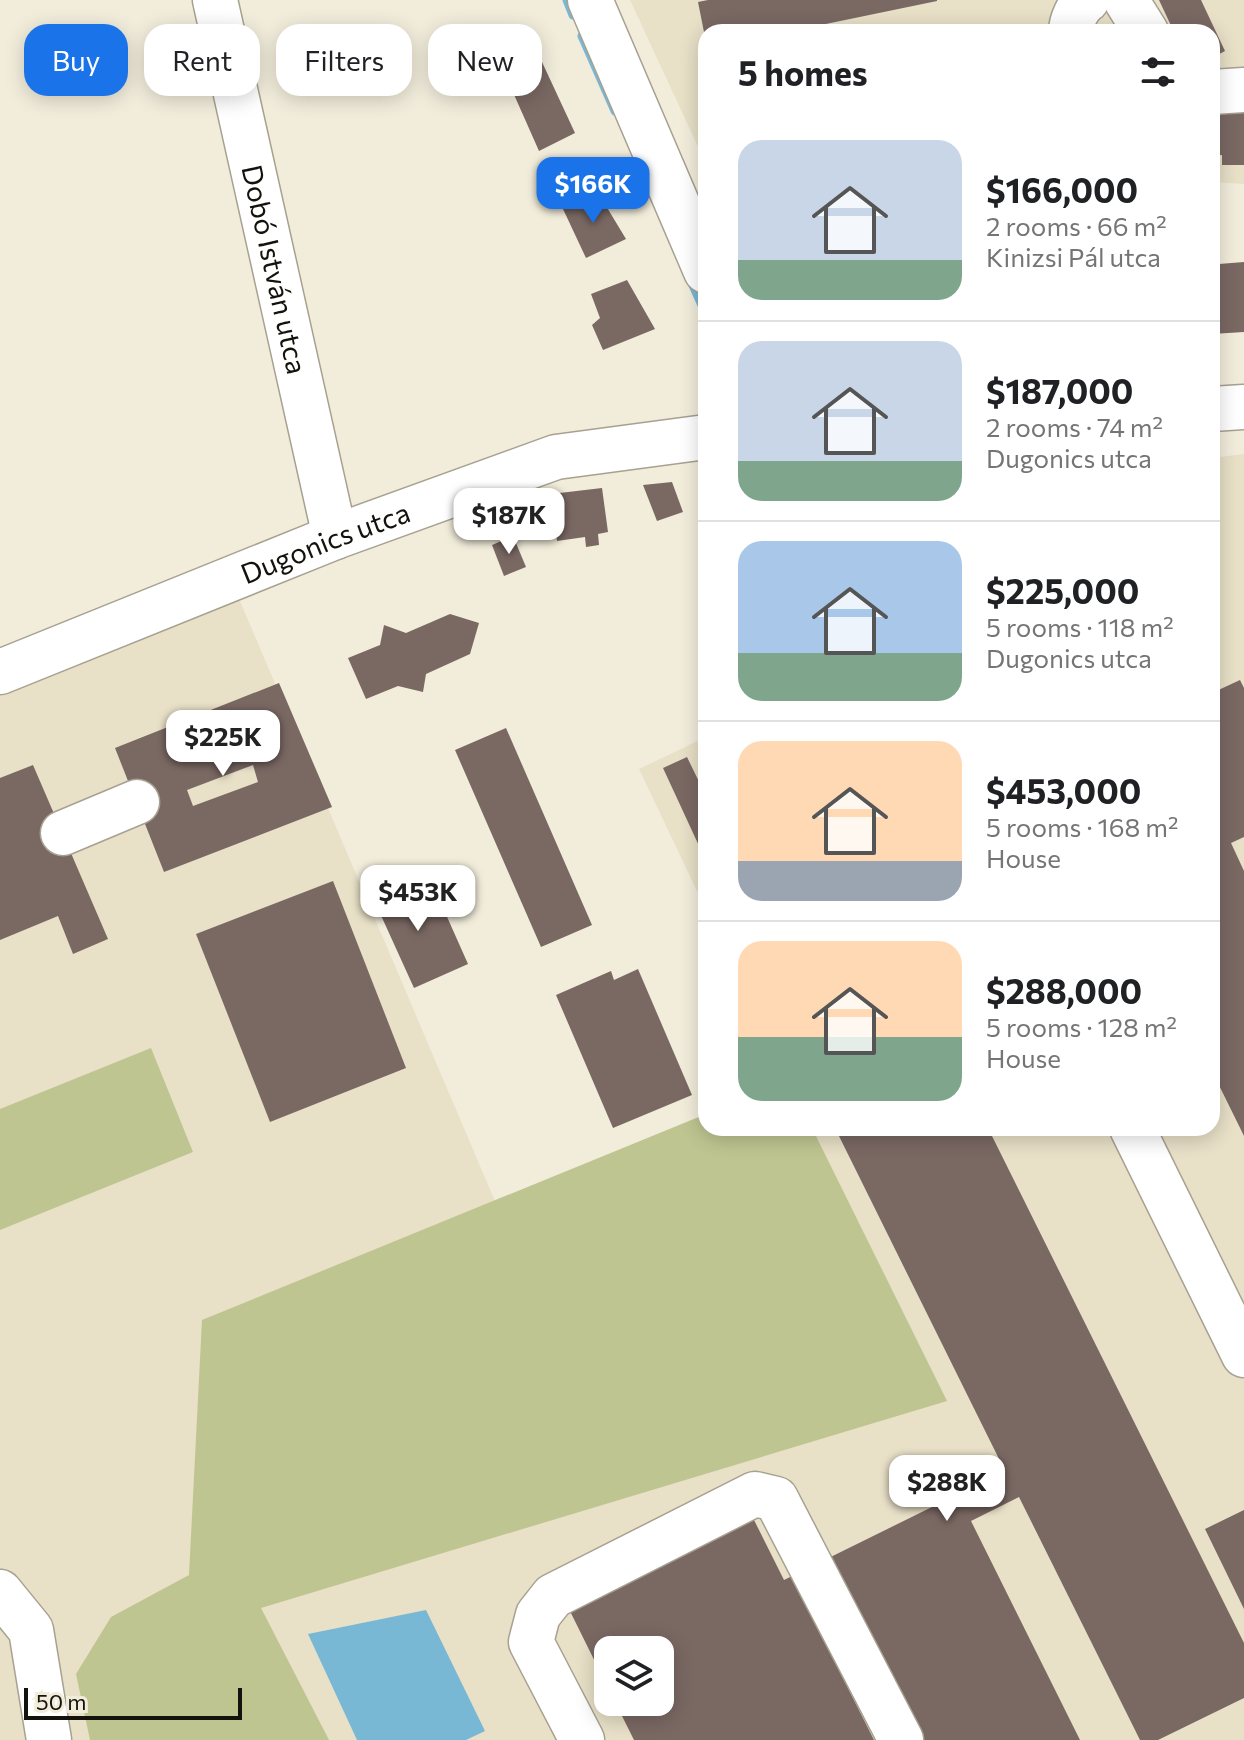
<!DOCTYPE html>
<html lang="en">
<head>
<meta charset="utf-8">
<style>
	body { margin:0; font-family:Commissioner,sans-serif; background:#f6f6f6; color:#202124; height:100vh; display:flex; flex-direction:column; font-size:30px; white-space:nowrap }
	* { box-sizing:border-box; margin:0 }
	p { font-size:26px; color:#757577 }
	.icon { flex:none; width:44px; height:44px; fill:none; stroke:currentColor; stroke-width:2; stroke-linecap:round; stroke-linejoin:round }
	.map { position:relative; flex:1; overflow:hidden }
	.sheet { position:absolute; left:698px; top:24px; width:522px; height:1112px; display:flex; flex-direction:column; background:#fff; border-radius:24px; box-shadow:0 4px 20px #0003 }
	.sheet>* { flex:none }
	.banner { position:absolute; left:24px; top:24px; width:554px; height:72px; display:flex; gap:16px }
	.tools { position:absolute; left:594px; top:1636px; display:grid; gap:16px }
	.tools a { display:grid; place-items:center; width:80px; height:80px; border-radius:16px; background:#fff; box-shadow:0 4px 20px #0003; font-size:40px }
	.scale { position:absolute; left:24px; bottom:20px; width:218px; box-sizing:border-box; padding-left:8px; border:4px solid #14120c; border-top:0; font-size:22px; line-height:28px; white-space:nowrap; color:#14120c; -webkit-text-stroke:6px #f2eddb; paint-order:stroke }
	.price { position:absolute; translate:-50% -68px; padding:0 18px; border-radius:16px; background:#fff; color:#222; font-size:26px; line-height:52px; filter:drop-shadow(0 2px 4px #0008) }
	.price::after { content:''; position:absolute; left:50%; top:48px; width:24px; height:18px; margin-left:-12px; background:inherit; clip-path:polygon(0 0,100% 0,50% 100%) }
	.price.current { background:#1a73e8; color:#fff }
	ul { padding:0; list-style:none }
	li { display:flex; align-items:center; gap:24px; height:200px; padding:0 40px }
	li+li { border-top:2px solid #e0e0e0 }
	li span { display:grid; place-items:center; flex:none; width:224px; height:160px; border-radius:24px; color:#555 }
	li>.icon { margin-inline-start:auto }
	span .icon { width:96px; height:96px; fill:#fffc; stroke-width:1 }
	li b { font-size:34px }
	h2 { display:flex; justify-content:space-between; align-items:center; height:96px; padding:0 40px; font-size:34px }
	.pill { padding:0 28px; border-radius:24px; background:#fff; box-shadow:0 4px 20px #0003; font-size:28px; line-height:72px }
	.pill.current { background:#1a73e8; color:#fff }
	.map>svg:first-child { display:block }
	.built { fill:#e8e0c7; fill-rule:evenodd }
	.green { fill:#bfc591 }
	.water { fill:#78b8d5 }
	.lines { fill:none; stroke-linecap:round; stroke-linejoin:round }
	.stream { stroke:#78b8d5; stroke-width:9 }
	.building { fill:#7a6863; fill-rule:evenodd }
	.minor-casing { stroke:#a7a191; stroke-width:47 }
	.minor { stroke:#fff; stroke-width:44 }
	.labels { text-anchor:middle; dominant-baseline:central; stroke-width:6; stroke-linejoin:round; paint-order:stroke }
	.street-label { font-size:28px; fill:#14120c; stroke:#f2eddb }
</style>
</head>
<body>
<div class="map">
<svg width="1244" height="1740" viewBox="0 0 1244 1740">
	<rect width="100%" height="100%" fill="#f2eddb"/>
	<path class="built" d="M 630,0 L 1244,0 L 1244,184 L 1212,182 L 1212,32 L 706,32 L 706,164 Z
		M 1244,454 L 1244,1740 L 0,1740 L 0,693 L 237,594 L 497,1206 L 706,1128 L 1212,1128 L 1212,458 ZM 608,1650 L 660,1650 L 660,1702 L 608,1702 Z
		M 706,737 L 706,910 L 639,769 Z"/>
	<path class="green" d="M 151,1048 L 193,1152 L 0,1230 L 0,1109 Z
		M 706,1114 L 706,1128 L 812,1128 L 947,1401 L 261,1608 L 329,1740 L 90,1740 L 76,1674 L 111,1617 L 189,1575 L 202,1320 Z"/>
	<path class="water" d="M 426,1610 L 485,1731 L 466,1740 L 357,1740 L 308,1634 Z"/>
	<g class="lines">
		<path class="stream" d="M 567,0 L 573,15
			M 582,36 L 615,111
			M 691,281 L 706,314"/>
	</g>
	<path class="building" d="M 708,0 L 937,0 L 937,1 L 787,32 L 704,32 L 698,2 Z
		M 1159,0 L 1201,0 L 1225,51 L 1212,58 L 1212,32 L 1174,32 Z
		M 542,62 L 575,133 L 539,151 L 504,72 Z
		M 1212,112 L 1244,112 L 1244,165 L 1222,165 L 1222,155 L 1212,156 Z
		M 597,191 L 626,239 L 586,258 L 563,209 Z
		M 1212,197 L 1215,197 L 1219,264 L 1244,262 L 1244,332 L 1212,334 Z
		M 627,280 L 655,329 L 603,350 L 592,325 L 600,318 L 591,294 Z
		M 672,482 L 683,512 L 657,521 L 643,485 Z
		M 602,488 L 608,532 L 598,534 L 599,545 L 586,547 L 585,537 L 557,541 L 551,494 Z
		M 513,536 L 526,567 L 504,576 L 492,545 Z
		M 450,614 L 479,623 L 470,654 L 426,674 L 423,692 L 398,686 L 366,699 L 348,658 L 380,645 L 384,625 L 406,633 Z
		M 1240,680 L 1244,688 L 1244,837 L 1231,843 L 1244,871 L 1244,1136 L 1212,1071 L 1212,693 Z
		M 279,683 L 332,807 L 164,872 L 115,748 ZM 253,765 L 258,782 L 193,806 L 187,790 Z
		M 506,728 L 592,925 L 541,947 L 455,750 Z
		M 687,757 L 706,796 L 706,861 L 663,768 Z
		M 33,765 L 108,939 L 73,954 L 58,916 L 0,940 L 0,778 Z
		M 402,874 L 419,911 L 440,901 L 468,964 L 414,988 L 369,889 Z
		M 333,881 L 406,1068 L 270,1122 L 196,934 Z
		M 638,969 L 692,1095 L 613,1128 L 556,995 L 611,971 L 614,980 Z
		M 835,1128 L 988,1128 L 1244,1643 L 1244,1698 L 1158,1740 L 1140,1740 L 1019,1497 L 971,1521 L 1080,1740 L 921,1740 L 807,1606 L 874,1740 L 634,1740 L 615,1702 L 660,1702 L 660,1650 L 608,1650 L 608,1688 L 565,1601 L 749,1510 L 784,1580 L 1005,1471 Z
		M 1244,1510 L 1244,1609 L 1205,1529 Z"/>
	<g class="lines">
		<g class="minor-casing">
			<g id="minor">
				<path id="s1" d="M 215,0 L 335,537"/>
				<path d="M 590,0 L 706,271"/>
				<path d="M 1126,0 L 1146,32"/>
				<path d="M 1071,32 C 1071,21 1078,6 1087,0"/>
				<path d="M 1212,92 L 1244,90"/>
				<path d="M 1212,409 L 1244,407"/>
				<path id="s2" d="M 0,672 L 335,537 L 556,457 L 706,437"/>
				<path d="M 63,833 L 137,802"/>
				<path d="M 1132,1128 L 1244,1355"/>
				<path d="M 0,1592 L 31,1630 L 49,1740"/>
				<path d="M 582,1740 L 531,1642 L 538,1615 L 553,1596 L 755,1494 L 776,1499 L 901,1740"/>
			</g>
		</g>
		<use href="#minor" class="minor"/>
	</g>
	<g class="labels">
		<g class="street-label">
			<text stroke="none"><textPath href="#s1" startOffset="276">Dobó István utca</textPath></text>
			<text stroke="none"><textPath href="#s2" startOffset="350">Dugonics utca</textPath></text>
		</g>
	</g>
</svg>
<div class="tools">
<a><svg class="icon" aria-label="layers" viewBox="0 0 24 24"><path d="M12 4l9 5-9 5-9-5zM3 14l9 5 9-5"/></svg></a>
</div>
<div class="scale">50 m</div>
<b class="price current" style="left:593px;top:225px">$166K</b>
<b class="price" style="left:509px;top:556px">$187K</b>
<b class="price" style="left:223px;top:778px">$225K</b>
<b class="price" style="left:418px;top:933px">$453K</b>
<b class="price" style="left:947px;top:1523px">$288K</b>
<div class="banner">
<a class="pill current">Buy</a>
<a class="pill">Rent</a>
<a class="pill">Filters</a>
<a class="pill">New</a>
</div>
<section class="sheet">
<h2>5 homes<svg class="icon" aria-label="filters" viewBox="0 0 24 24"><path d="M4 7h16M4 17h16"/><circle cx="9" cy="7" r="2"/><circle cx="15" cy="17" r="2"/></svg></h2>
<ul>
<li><span style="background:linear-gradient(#c9d6e8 75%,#7fa58c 0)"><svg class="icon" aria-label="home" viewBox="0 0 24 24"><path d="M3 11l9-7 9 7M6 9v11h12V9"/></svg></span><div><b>$166,000</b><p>2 rooms · 66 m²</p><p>Kinizsi Pál utca</p></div></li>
<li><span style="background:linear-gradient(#c9d6e8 75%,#7fa58c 0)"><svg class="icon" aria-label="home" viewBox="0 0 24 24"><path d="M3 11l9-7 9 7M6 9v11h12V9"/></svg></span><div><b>$187,000</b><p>2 rooms · 74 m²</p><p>Dugonics utca</p></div></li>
<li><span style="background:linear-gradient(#a9c7e8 70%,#7fa58c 0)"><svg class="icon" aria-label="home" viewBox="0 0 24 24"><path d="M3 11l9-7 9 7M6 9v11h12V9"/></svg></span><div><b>$225,000</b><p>5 rooms · 118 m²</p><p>Dugonics utca</p></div></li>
<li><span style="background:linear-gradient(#ffd9b3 75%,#9aa5b1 0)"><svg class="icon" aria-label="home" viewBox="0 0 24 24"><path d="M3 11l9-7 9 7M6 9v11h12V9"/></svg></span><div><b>$453,000</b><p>5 rooms · 168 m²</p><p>House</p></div></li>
<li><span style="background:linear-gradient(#ffd9b3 60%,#7fa58c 0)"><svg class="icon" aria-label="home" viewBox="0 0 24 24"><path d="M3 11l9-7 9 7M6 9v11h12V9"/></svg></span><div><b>$288,000</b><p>5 rooms · 128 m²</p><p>House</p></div></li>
</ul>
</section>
</div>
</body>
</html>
